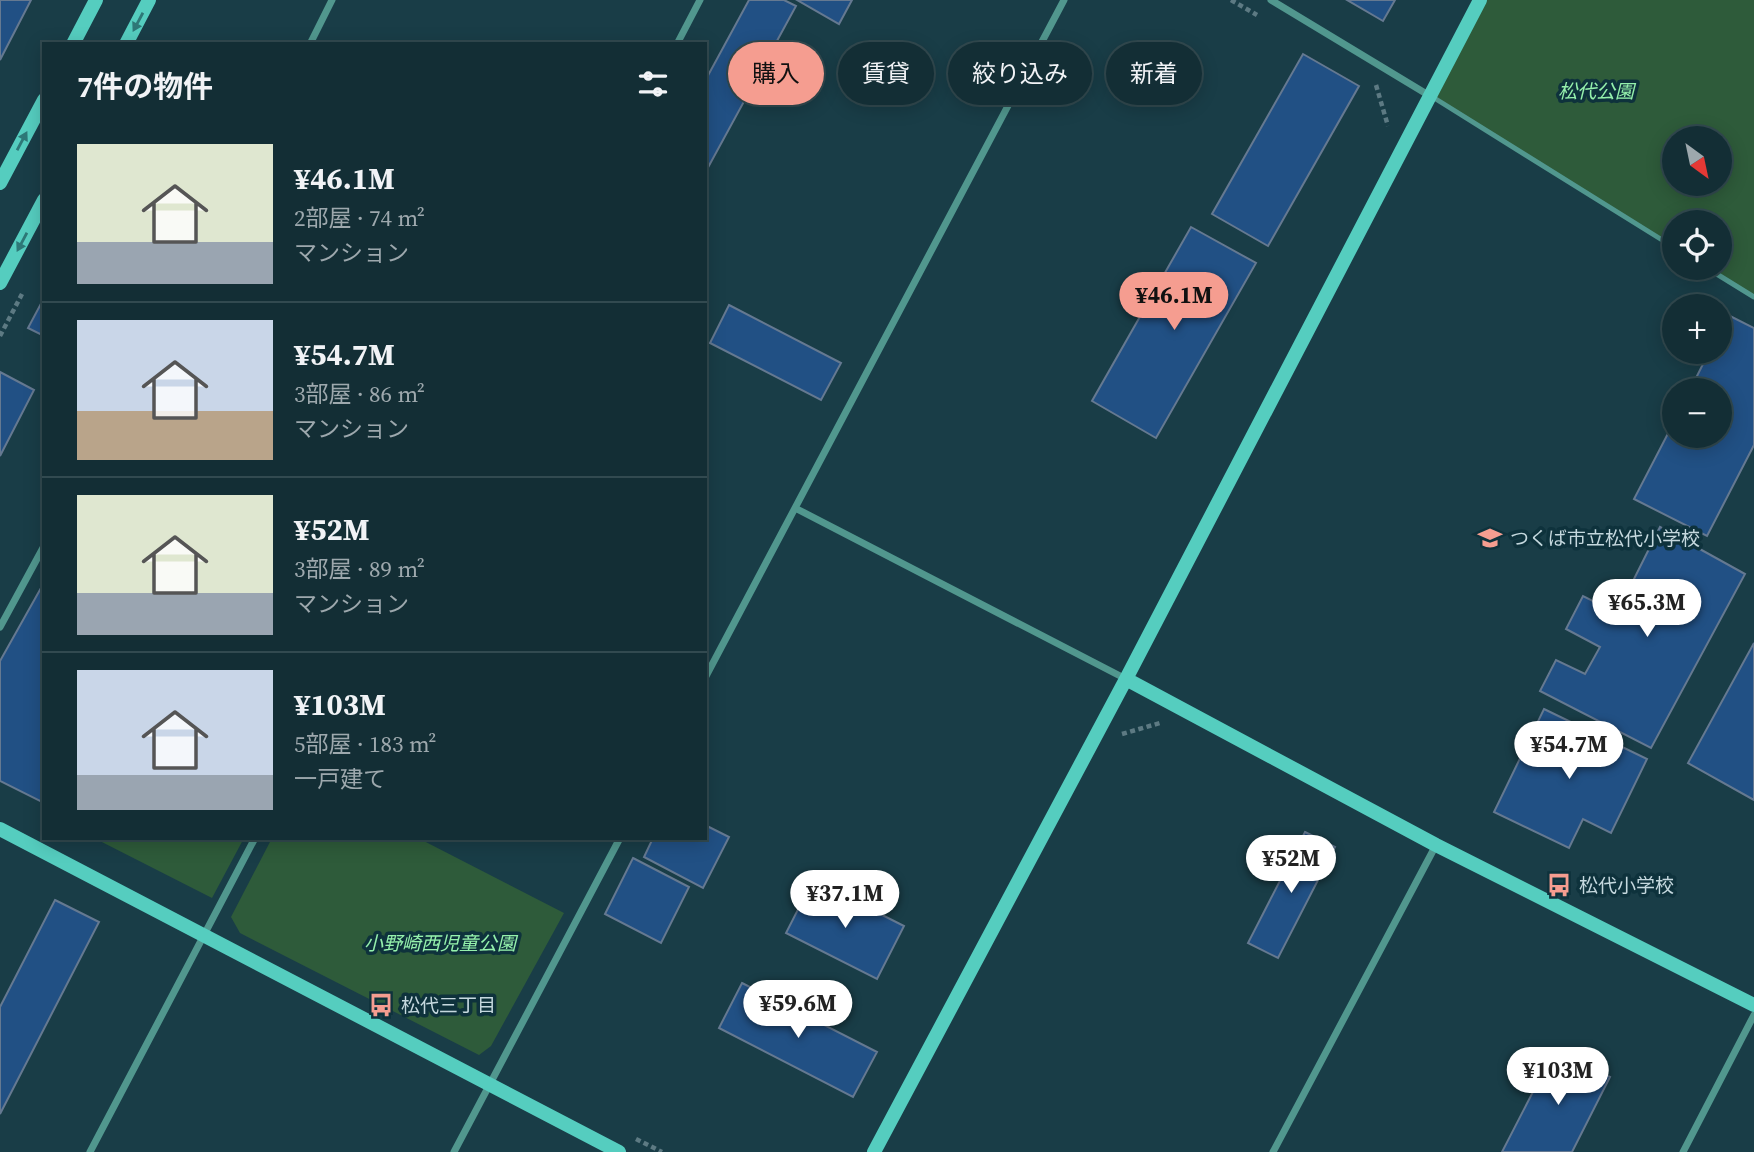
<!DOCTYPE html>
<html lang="ja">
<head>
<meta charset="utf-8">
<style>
	body { margin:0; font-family:"Source Serif 4","Noto Sans JP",serif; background:#203a41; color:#f1f3f6; height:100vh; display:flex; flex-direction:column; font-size:26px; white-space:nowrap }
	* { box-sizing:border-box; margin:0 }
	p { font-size:23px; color:#9da8ad }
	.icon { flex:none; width:38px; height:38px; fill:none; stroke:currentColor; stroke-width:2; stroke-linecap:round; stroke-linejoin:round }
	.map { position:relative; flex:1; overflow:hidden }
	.panel { position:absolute; left:42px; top:42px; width:665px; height:798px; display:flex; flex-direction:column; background:#132e35; border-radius:0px; box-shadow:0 4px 18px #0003,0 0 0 2px #324a50 }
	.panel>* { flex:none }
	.banner { position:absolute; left:728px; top:42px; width:665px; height:63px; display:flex; gap:14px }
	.needle { width:46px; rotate:147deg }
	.fabs { position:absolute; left:1662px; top:126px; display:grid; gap:14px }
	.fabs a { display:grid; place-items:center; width:70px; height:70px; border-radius:50%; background:#132e35; box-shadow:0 4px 18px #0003,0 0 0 2px #324a50; font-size:35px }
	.price { position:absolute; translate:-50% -60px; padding:0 16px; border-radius:24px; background:#fff; color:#222; font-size:23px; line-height:46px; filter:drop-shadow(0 2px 4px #0008) }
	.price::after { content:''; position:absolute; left:50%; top:42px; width:21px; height:16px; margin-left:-10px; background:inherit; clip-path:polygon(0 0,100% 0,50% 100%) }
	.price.current { background:#f59d90; color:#111 }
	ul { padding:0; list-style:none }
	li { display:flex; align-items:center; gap:21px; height:175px; padding:0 35px }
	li+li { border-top:2px solid #324a50 }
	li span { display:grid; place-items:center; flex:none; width:196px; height:140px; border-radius:0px; color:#555 }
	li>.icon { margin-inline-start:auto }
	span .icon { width:84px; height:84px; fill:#fffc; stroke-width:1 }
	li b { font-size:30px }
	h2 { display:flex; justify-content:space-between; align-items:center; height:84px; padding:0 35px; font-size:30px }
	.tag { padding:0 24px; border-radius:32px; background:#132e35; box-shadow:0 4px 18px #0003,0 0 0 2px #324a50; font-size:24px; line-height:63px }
	.tag.current { background:#f59d90; color:#111 }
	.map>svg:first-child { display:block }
	.green { fill:#2e5b3a; fill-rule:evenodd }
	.building { fill:#215084; stroke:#657991; stroke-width:2 }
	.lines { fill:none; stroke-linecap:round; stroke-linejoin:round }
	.path { stroke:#5d7a83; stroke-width:4.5; stroke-dasharray:5 3.5; stroke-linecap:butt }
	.lane { stroke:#51978e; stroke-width:5 }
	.street { stroke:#51978e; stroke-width:7 }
	.secondary { stroke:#55cdbf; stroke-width:14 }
	.oneway { fill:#2e7877 }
	.labels { text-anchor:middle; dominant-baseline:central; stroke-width:7; stroke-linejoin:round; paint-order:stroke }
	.park-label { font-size:19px; font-style:italic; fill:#95f1ac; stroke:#0e323c }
	.poi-label { font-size:19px; fill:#c5d8de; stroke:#0e323c; text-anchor:start }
</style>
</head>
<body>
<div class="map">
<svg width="1754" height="1152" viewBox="0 0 1754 1152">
	<rect width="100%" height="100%" fill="#193d47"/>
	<path class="green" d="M 1480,0 L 1754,0 L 1754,297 L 1707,268 L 1720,268 L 1720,222 L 1675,222 L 1675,248 L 1430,96 ZM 1675,138 L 1720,138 L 1720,184 L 1675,184 Z
		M 94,838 L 244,838 L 212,898 Z
		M 272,838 L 418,838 L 564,913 L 491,1046 L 479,1055 L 240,933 L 231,917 Z"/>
	<path class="building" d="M 0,0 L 31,0 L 0,60 Z
		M 749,0 L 784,0 L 796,6 L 705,173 L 705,81 Z
		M 797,0 L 852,0 L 839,24 Z
		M 1347,0 L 1395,0 L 1383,21 Z
		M 1303,54 L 1359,86 L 1268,246 L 1212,214 Z
		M 1191,227 L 1256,263 L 1156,438 L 1092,401 Z
		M 44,298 L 44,336 L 28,328 Z
		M 729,305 L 841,363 L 821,400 L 710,343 Z
		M 1728,315 L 1754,328 L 1754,445 L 1707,536 L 1634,499 L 1675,420 L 1675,436 L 1720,436 L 1720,390 L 1690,390 L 1709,352 L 1720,352 L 1720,330 Z
		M 0,372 L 34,390 L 0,456 Z
		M 1660,527 L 1745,574 L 1651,748 L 1540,691 L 1556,660 L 1585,674 L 1600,647 L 1566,629 L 1583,596 L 1617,613 Z
		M 41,588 L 44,589 L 44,803 L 0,781 L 0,661 Z
		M 1754,643 L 1754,800 L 1688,763 Z
		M 1544,709 L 1647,759 L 1611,833 L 1583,819 L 1569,848 L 1494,812 Z
		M 705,825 L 729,837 L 703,888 L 644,857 L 653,838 L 705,838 Z
		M 1305,832 L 1335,847 L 1278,958 L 1248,943 Z
		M 633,858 L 689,887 L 661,943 L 605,914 Z
		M 813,880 L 904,926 L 877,979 L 786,933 Z
		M 55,900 L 99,922 L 0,1114 L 0,1007 Z
		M 742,983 L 877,1052 L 853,1097 L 719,1028 Z
		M 1555,1049 L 1610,1077 L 1572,1152 L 1502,1152 Z"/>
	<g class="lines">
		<path class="path" d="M 1231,0 L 1257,15
			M 1376,85 L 1388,126
			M 0,336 L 22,294
			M 1122,734 L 1160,723
			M 636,1139 L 662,1152"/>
		<path class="lane" d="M 1431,96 L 1675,248
			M 1707,268 L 1754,297"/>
		<path class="street" d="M 1271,0 L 1430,96
			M 310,44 L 332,0
			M 677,44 L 700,0
			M 795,508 L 1126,679
			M 0,627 L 44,546
			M 705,678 L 1064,0
			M 90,1152 L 255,838
			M 454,1152 L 620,838
			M 1273,1152 L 1436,845
			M 1683,1152 L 1754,1015"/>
		<path class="secondary" d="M 73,44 L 96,0
			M 126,44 L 149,0
			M 0,183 L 44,100
			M 0,283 L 44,200
			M 1126,679 L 1436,845 L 1754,1005
			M 0,829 L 619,1152
			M 874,1152 L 1126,679 L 1480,0"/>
	</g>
	<defs><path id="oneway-solid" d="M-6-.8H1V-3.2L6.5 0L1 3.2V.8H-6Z" transform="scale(1.75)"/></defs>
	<g class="oneway">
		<use href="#oneway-solid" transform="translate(138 22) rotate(118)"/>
		<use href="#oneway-solid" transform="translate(22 141) rotate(-62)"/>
		<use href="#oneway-solid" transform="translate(22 242) rotate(118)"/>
	</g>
	<defs>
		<g id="school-bare" transform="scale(1.89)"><path d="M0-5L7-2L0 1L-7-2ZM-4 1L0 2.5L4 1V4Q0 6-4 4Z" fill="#f59d90" stroke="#0e323c" stroke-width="2.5" paint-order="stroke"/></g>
		<g id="bus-bare" transform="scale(1.89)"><path d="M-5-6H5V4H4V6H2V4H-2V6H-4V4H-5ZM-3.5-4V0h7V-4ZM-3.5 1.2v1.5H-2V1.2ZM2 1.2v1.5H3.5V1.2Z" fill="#f59d90" stroke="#0e323c" stroke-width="2.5" paint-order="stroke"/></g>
	</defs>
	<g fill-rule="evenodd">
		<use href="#school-bare" x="1490" y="538"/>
		<use href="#bus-bare" x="1559" y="885"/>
		<use href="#bus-bare" x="381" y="1005"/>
	</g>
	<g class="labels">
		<g class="park-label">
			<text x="1596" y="91">松代公園</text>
			<text x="440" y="943">小野崎西児童公園</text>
		</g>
		<g class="poi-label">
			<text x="1510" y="538">つくば市立松代小学校</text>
			<text x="1579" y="885">松代小学校</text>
			<text x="401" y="1005">松代三丁目</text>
		</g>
	</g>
</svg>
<div class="fabs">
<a><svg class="needle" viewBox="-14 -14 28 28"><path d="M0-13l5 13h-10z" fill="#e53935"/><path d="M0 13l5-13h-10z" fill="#9da8ad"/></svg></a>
<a><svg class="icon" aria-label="locate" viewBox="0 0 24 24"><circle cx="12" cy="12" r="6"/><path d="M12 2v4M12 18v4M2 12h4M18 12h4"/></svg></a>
<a>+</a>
<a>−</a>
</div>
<b class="price current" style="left:1174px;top:332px">¥46.1M</b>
<b class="price" style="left:1647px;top:639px">¥65.3M</b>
<b class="price" style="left:1569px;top:781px">¥54.7M</b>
<b class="price" style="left:1291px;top:895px">¥52M</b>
<b class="price" style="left:845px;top:930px">¥37.1M</b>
<b class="price" style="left:798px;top:1040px">¥59.6M</b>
<b class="price" style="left:1558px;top:1107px">¥103M</b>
<div class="banner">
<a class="tag current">購入</a>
<a class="tag">賃貸</a>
<a class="tag">絞り込み</a>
<a class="tag">新着</a>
</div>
<section class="panel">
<h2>7件の物件<svg class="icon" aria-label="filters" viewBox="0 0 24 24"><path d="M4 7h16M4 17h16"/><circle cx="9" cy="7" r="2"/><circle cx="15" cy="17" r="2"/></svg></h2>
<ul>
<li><span style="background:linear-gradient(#dfe7d0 70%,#9aa5b1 0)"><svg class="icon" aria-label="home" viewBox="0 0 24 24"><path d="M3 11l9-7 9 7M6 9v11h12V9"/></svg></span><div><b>¥46.1M</b><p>2部屋 · 74 m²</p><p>マンション</p></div></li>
<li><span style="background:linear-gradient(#c9d6e8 65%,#b9a48a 0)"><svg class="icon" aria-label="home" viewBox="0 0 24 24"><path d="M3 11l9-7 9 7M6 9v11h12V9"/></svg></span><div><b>¥54.7M</b><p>3部屋 · 86 m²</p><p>マンション</p></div></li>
<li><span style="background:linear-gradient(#dfe7d0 70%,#9aa5b1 0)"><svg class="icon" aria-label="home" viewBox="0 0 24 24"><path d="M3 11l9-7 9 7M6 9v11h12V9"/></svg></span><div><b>¥52M</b><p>3部屋 · 89 m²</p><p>マンション</p></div></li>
<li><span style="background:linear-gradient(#c9d6e8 75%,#9aa5b1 0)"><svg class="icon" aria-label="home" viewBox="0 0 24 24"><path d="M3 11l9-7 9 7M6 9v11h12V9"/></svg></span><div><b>¥103M</b><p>5部屋 · 183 m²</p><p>一戸建て</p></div></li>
</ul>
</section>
</div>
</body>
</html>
